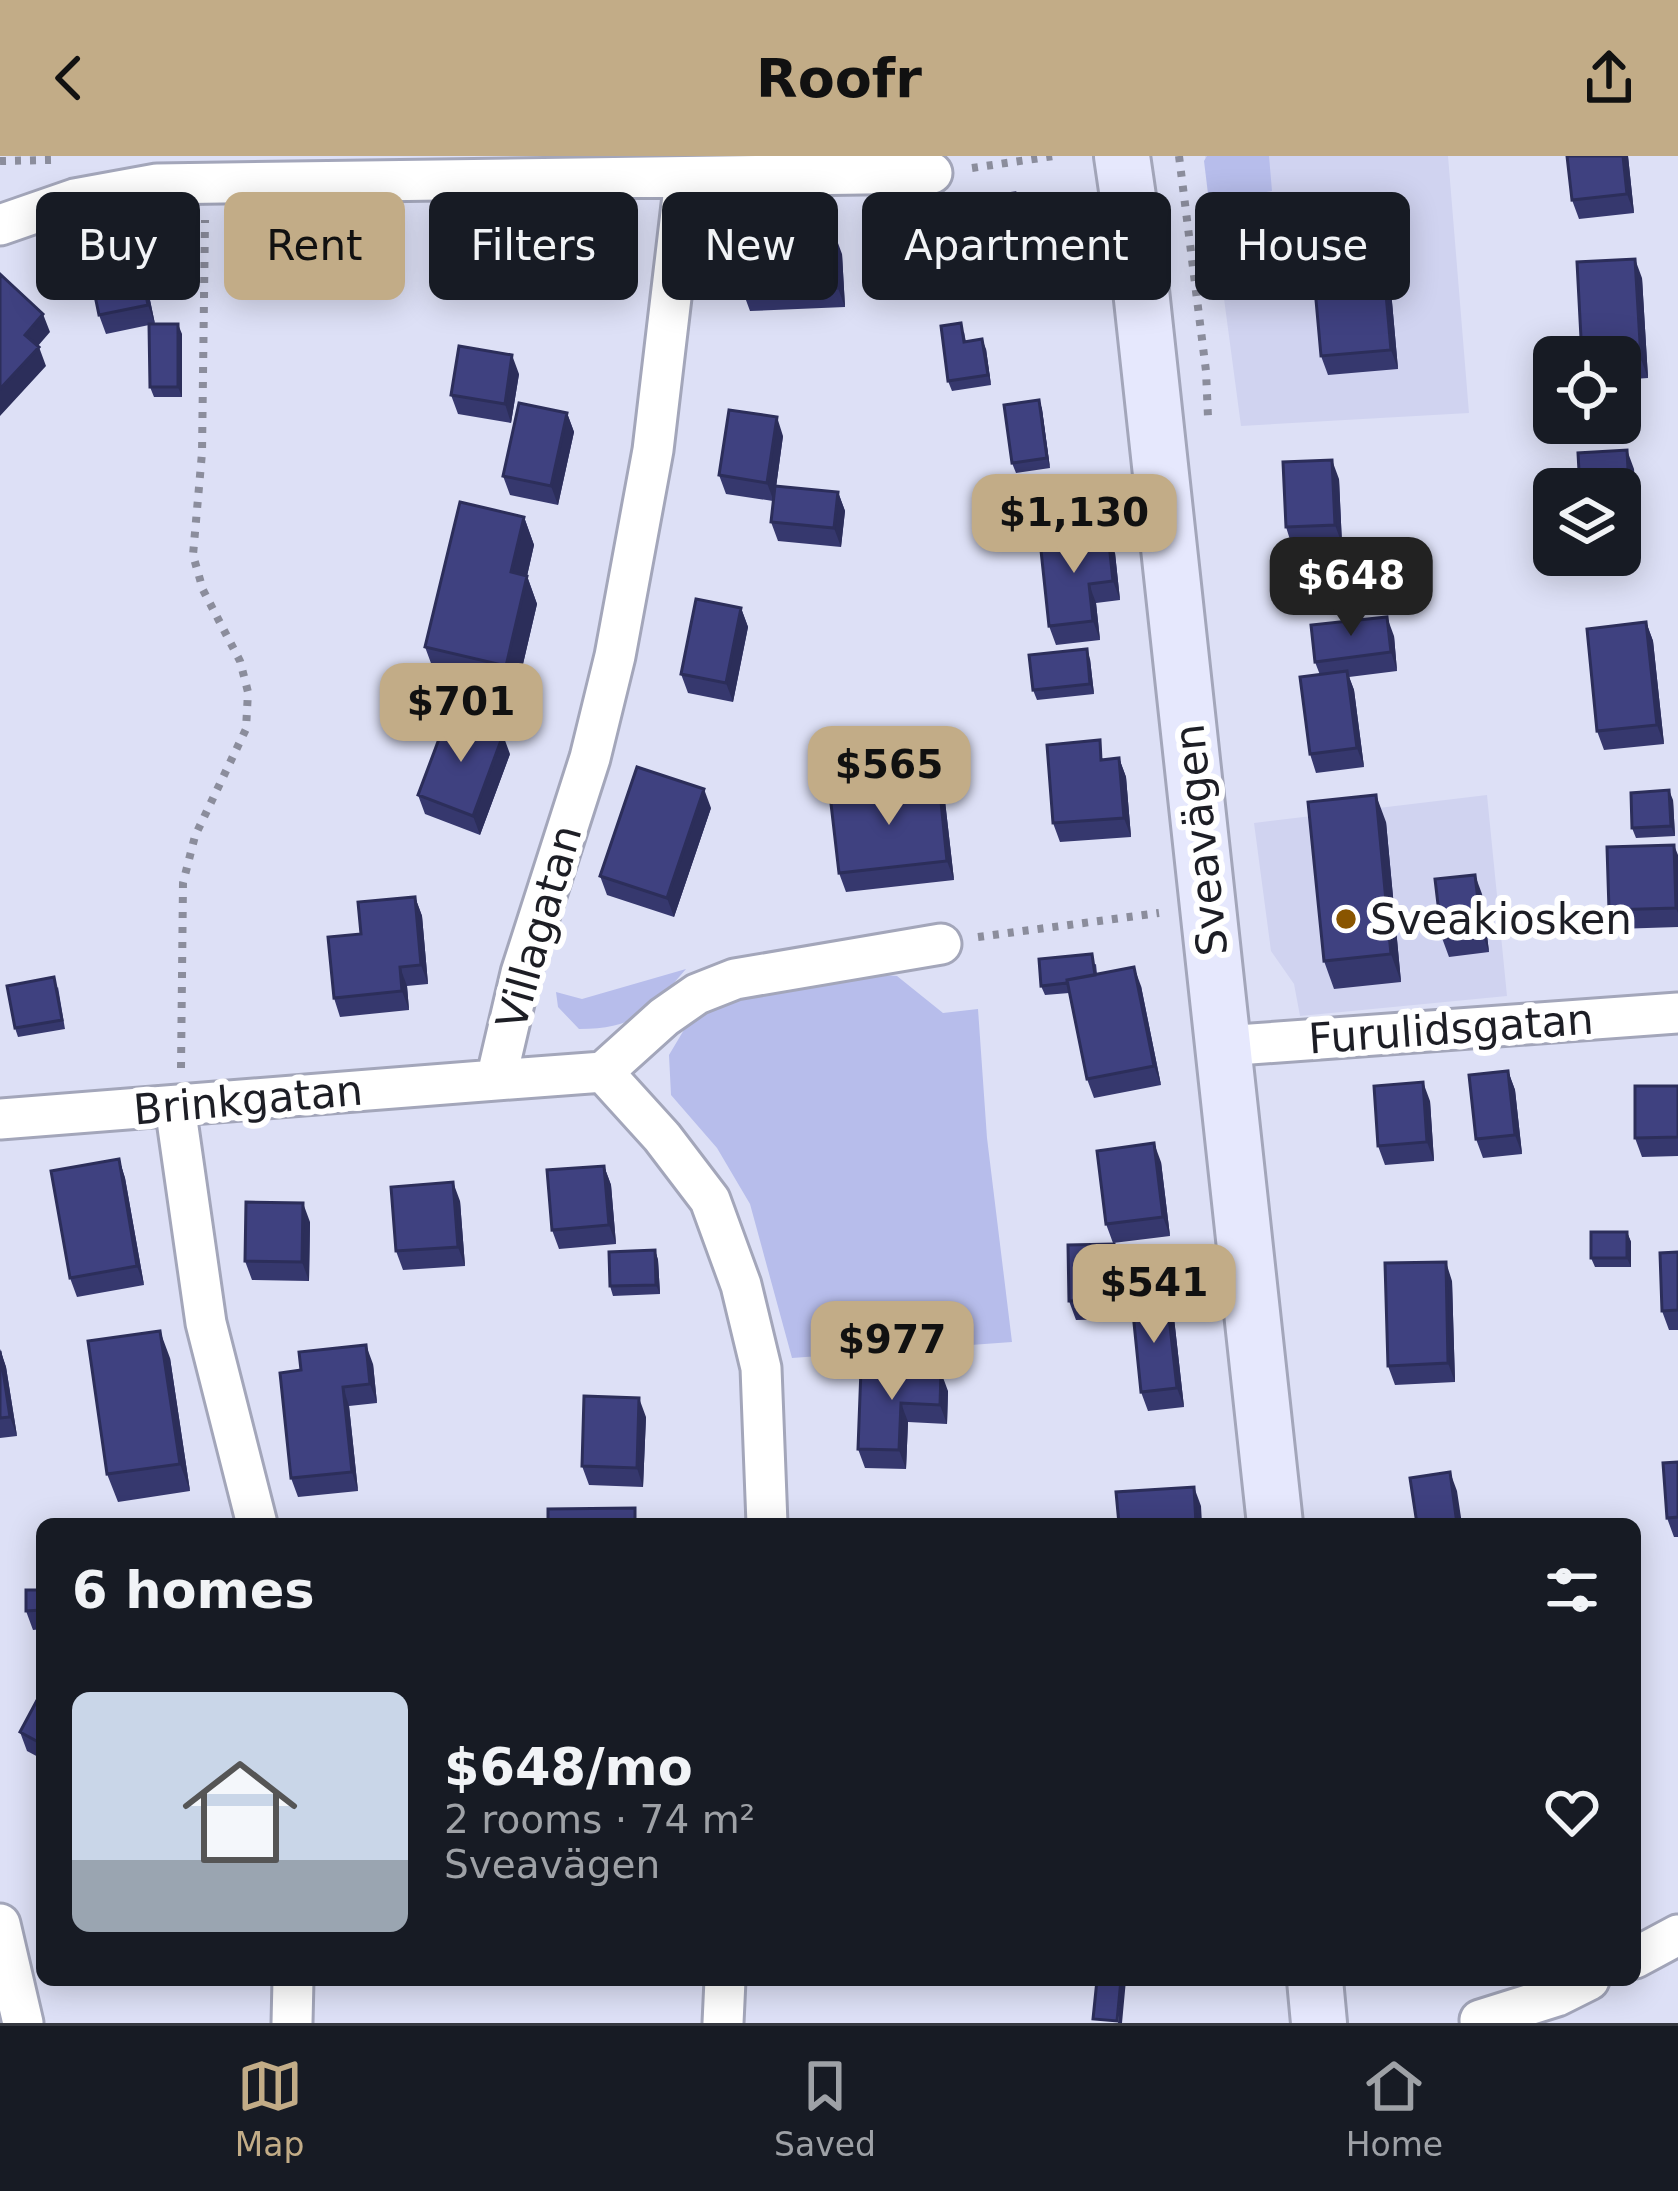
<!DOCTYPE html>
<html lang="en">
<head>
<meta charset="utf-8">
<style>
	body { margin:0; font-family:"DejaVu Sans",sans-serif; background:#20242c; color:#f1f3f6; height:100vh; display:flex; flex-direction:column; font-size:45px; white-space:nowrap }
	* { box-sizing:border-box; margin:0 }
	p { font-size:39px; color:#9ea1a6 }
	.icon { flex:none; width:66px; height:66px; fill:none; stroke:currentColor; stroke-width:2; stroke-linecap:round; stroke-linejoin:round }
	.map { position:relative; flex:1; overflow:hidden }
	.panel { position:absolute; left:36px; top:1362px; width:1605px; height:468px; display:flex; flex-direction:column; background:#171b24; border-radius:18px; box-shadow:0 6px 30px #0003 }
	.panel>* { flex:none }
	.hud { position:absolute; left:36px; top:36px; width:1608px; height:108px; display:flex; gap:24px }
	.tools { position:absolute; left:1533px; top:180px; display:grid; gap:24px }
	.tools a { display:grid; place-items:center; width:108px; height:108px; border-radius:18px; background:#171b24; box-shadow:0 6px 30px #0003; font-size:60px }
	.price { position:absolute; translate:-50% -102px; padding:0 27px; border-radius:24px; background:#c2ac87; color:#111; font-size:39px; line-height:78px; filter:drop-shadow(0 3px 6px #0008) }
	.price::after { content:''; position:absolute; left:50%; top:72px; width:36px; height:27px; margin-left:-18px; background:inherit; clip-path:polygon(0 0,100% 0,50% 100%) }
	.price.active { background:#222; color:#fff }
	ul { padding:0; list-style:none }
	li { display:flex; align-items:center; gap:36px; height:300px; padding:0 36px }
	li span { display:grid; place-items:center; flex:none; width:336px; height:240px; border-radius:18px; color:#555 }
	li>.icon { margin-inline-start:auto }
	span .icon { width:144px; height:144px; fill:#fffc; stroke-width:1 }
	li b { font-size:51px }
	h2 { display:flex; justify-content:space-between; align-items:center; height:144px; padding:0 36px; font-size:51px }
	.tag { padding:0 42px; border-radius:18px; background:#171b24; box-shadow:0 6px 30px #0003; font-size:42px; line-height:108px }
	.tag.active { background:#c2ac87; color:#111 }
	header { display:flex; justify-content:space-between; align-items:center; height:156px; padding:0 36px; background:#c2ac87; color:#111; font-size:54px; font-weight:700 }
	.tabs { display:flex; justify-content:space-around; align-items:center; height:168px; border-top:3px solid #363941; background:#171b24; font-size:33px; color:#9ea1a6 }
	.tabs a { display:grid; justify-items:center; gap:6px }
	.tabs .active { color:#c2ac87 }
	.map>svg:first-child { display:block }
	.built { fill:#d0d3f0 }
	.green { fill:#b7bdeb }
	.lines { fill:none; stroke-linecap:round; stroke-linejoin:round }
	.minor-casing { stroke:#a3a6ba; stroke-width:45 }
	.secondary-casing { stroke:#a3a6ba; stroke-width:60 }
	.path { stroke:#8b8d9c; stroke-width:8; stroke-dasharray:6 9; stroke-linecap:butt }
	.minor { stroke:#fff; stroke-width:39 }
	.secondary { stroke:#e6e8fd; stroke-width:54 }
	.wall { fill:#36386e }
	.shaded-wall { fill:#2c2e5a }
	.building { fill:#3f4180; stroke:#2c2e5a; stroke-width:3 }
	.poi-dot { fill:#895500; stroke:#fff; stroke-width:4.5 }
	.labels { text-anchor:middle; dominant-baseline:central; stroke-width:12; stroke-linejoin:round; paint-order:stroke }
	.street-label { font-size:42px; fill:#1d1e25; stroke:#fff }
	.poi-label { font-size:42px; fill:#1d1e25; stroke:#fff; text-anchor:start }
</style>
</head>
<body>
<header><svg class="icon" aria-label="back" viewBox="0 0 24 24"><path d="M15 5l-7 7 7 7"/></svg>Roofr<svg class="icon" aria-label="share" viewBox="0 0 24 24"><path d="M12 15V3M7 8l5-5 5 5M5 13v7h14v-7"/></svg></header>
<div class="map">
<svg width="1678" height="1867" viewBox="0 0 1678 1867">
	<rect width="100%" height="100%" fill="#dde0f6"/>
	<path class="built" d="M 1205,0 L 1448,0 L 1469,257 L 1241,270 Z
		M 1487,639 L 1507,840 L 1300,860 L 1294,828 L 1271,795 L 1254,667 Z"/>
	<path class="green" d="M 1207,0 L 1269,0 L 1272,35 L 1209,46 L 1204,5 Z
		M 686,813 C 651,854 636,873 579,873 L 558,851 L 556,836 L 582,843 Z
		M 873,818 L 897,820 L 943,857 L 978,853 L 987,982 L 1012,1186 L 792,1202 L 750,1048 L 717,992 L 671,939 L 669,899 L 691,862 L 739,842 Z"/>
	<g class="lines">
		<g class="minor-casing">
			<path id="minor" d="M 685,23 L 653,294 L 615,500 L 590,602 L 521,817 L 496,924 L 603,916 L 662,981 L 710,1044 L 741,1129 L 761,1212 L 767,1368
				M 0,69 L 75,43 L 157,28 L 932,17
				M 1223,890 L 1678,857
				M 603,916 L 664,861 L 697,838 L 735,823 L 941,788
				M 175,950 L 206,1167 L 257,1368
				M 0,963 L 496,924
				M 0,1768 L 23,1867
				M 1635,1802 L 1678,1779
				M 1480,1864 L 1557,1840 L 1589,1824
				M 292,1867 L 293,1824
				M 723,1867 L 725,1824"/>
		</g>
		<g class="secondary-casing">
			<path id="secondary" d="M 1122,0 L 1139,116 L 1275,1368
				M 1315,1824 L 1319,1867"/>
		</g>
		<path class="path" d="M 1179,0 L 1206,215 L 1208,261
			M 0,5 L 51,4
			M 972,12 L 1054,0
			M 978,781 L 1159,757
			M 181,912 L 183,727 L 195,680 L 246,573 L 248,536 L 240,505 L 203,434 L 193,399 L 202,297 L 205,64"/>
		<use href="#minor" class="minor"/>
		<use href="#secondary" class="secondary"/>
	</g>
	<path class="wall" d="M 1567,0 L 1628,0 L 1634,57 L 1579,63 L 1572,44 Z
		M 1015,37 L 1022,56 L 1031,126 L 990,131 L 983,112 Z
		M 338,72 L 345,91 L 344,134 L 287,133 L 280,114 Z
		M 582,73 L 580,131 L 517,129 L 510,110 Z
		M 484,78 L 487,88 L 487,128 L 451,128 L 447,119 Z
		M 134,82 L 141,101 L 155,168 L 182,178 L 182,241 L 154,241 L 150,231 L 149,169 L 106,178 L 99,159 Z
		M 1381,82 L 1388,101 L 1398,213 L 1328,219 L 1321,200 Z
		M 842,98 L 845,151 L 750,155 L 743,136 Z
		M 1642,122 L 1648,222 L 1620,224 L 1620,201 Z
		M 964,176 L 966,186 L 986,193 L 991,229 L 952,235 L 948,225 Z
		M 519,218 L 511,267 L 458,258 L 451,239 Z
		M 1039,244 L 1042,253 L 1050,312 L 1016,317 L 1012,307 Z
		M 567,257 L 574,276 L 558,349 L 510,339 L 503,320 Z
		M 783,280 L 776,331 L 838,336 L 845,355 L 841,391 L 778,385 L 771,366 L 773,345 L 726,338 L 719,319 Z
		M 1634,313 L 1637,370 L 1620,371 L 1620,333 Z
		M 1339,323 L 1342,388 L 1292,390 L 1286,371 Z
		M 524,361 L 534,389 L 527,420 L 537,448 L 516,538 L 435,518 L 425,491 Z
		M 1115,397 L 1120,444 L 1096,447 L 1100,484 L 1056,489 L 1049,470 Z
		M 741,452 L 748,471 L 733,546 L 688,537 L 681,518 Z
		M 1646,466 L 1653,485 L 1664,588 L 1604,594 L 1597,575 Z
		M 1394,480 L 1397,515 L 1349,521 L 1354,534 L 1364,611 L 1316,617 L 1310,598 L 1320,519 L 1315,506 Z
		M 1090,503 L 1094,538 L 1037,544 L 1033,534 Z
		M 510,598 L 480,679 L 425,658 L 418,639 Z
		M 1119,602 L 1126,621 L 1131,681 L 1060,686 L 1053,667 L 1107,604 Z
		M 939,626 L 945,645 L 954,724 L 846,736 L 839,717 Z
		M 1673,644 L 1675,680 L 1636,682 L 1632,672 Z
		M 711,652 L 674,761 L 607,739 L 600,720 Z
		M 1386,666 L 1401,826 L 1334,833 L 1324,805 Z
		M 1678,699 L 1678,771 L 1616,773 L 1609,754 Z
		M 1482,738 L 1489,796 L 1449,801 L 1442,782 Z
		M 415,741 L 422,760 L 428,828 L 407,830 L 409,854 L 340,861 L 334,842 L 361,778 Z
		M 1096,808 L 1097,818 L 1141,830 L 1161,929 L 1094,942 L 1087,923 L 1069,837 L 1045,839 L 1041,830 Z
		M 58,831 L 65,873 L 18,881 L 15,872 Z
		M 1508,915 L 1515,934 L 1522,998 L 1483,1002 L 1476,983 Z
		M 1678,930 L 1678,1000 L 1642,1001 L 1635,982 Z
		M 1430,945 L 1434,1005 L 1385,1009 L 1378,990 Z
		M 119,1003 L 125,1022 L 144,1129 L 77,1141 L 70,1122 Z
		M 1161,1006 L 1170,1080 L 1113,1087 L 1106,1068 Z
		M 604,1010 L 611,1029 L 616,1088 L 559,1093 L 552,1074 Z
		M 460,1045 L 465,1110 L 403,1114 L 396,1095 Z
		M 310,1066 L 309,1125 L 252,1124 L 245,1105 Z
		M 1627,1076 L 1631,1086 L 1631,1111 L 1595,1111 L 1591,1102 Z
		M 1114,1088 L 1121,1107 L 1123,1163 L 1076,1164 L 1069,1145 Z
		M 655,1094 L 658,1104 L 660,1138 L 613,1140 L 610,1130 Z
		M 1678,1096 L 1678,1174 L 1669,1174 L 1662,1155 Z
		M 1452,1125 L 1455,1226 L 1395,1229 L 1388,1210 Z
		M 1174,1162 L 1184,1251 L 1148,1255 L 1141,1236 Z
		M 0,1193 L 6,1211 L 17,1280 L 0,1282 Z
		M 170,1202 L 190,1335 L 118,1346 L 107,1318 Z
		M 373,1208 L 377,1247 L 349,1250 L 358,1335 L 298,1341 L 291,1322 L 280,1217 Z
		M 861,1213 L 948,1235 L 947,1268 L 908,1266 L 906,1313 L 865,1312 L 858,1293 Z
		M 646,1261 L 643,1331 L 589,1329 L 582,1310 Z
		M 1678,1306 L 1678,1381 L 1674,1381 L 1667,1362 Z
		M 42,1434 L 42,1473 L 33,1474 L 26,1455 Z
		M 42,1535 L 42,1603 L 27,1595 L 20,1576 Z"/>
	<path class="shaded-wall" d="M 1623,0 L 1628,0 L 1634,57 L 1627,38 Z
		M 1015,37 L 1022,56 L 1031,126 L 1024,107 Z
		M 575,54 L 582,73 L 580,131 L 573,112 Z
		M 338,72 L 345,91 L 344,134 L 337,115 Z
		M 484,78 L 487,88 L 487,128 L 484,119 Z
		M 835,79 L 842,98 L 845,151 L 838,132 Z
		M 134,82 L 141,101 L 155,168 L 148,149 Z
		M 1381,82 L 1388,101 L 1398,213 L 1391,194 Z
		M 1635,103 L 1642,122 L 1648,222 L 1641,203 Z
		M 43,158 L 50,176 L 31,198 L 25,179 Z
		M 178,168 L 182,178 L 182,241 L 178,231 Z
		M 982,183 L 986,193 L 991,229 L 988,219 Z
		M 39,191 L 46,210 L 0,260 L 0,233 Z
		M 512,199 L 519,218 L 511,267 L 505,248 Z
		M 1039,244 L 1042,253 L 1050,312 L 1047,302 Z
		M 567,257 L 574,276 L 558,349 L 551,330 Z
		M 777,261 L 783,280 L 774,346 L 767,327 Z
		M 1627,294 L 1634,313 L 1637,370 L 1630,351 Z
		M 1332,304 L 1339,323 L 1342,388 L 1335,369 Z
		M 838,336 L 845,355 L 841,391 L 834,372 Z
		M 524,361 L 534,389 L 527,420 L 537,448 L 516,538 L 506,510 L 511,416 Z
		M 1108,378 L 1115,397 L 1120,444 L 1113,425 Z
		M 1089,428 L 1096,447 L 1100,484 L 1093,465 Z
		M 741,452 L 748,471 L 733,546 L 726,527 Z
		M 1387,461 L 1394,480 L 1397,515 L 1391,496 Z
		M 1646,466 L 1653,485 L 1664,588 L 1657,569 Z
		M 1087,493 L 1090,503 L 1094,538 L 1090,528 Z
		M 1347,515 L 1354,534 L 1364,611 L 1357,592 Z
		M 503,579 L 510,598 L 480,679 L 473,660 Z
		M 1119,602 L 1126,621 L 1131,681 L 1124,662 Z
		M 939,626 L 945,645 L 954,724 L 947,705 Z
		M 704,633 L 711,652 L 674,761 L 667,742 Z
		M 1669,634 L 1673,644 L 1675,680 L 1671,670 Z
		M 1376,639 L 1386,666 L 1401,826 L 1391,798 Z
		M 1674,689 L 1678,699 L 1678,757 L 1676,752 Z
		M 1475,719 L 1482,738 L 1489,796 L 1482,777 Z
		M 415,741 L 422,760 L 428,828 L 421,809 Z
		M 400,811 L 407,830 L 409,854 L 402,835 Z
		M 1134,811 L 1141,830 L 1161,929 L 1154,910 Z
		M 1508,915 L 1515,934 L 1522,998 L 1515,979 Z
		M 1423,926 L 1430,945 L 1434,1005 L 1427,986 Z
		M 1154,987 L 1161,1006 L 1170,1080 L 1163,1061 Z
		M 119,1003 L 125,1022 L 144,1129 L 137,1110 Z
		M 604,1010 L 611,1029 L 616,1088 L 609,1069 Z
		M 453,1026 L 460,1045 L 465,1110 L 458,1091 Z
		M 303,1047 L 310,1066 L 309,1125 L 302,1106 Z
		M 1627,1076 L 1631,1086 L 1631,1111 L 1627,1102 Z
		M 1114,1088 L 1121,1107 L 1123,1163 L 1116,1144 Z
		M 655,1094 L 658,1104 L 660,1138 L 656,1129 Z
		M 1446,1106 L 1452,1125 L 1455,1226 L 1448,1207 Z
		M 1167,1143 L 1174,1162 L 1184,1251 L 1177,1232 Z
		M 160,1175 L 170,1202 L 190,1335 L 180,1308 Z
		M 366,1189 L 373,1208 L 377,1247 L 370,1228 Z
		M 0,1193 L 6,1211 L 17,1280 L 10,1261 Z
		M 941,1216 L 948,1235 L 947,1268 L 940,1249 Z
		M 343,1231 L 349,1250 L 358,1335 L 352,1316 Z
		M 639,1242 L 646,1261 L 643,1331 L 637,1312 Z
		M 901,1247 L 908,1266 L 906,1313 L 899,1294 Z
		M 1450,1316 L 1457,1335 L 1462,1368 L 1457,1368 Z
		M 1194,1331 L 1201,1350 L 1202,1368 L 1196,1368 Z
		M 1121,1824 L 1126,1824 L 1122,1867 L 1118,1867 Z"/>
	<path class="building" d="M 1567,0 L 1623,0 L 1627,38 L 1572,44 Z
		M 1015,37 L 1024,107 L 983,112 L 975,42 Z
		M 512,52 L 575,54 L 573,112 L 510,110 Z
		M 281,71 L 338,72 L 337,115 L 280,114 Z
		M 447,78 L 484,78 L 484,119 L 447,119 Z
		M 835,79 L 838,132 L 743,136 L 740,83 Z
		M 134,82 L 148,149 L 99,159 L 85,91 Z
		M 1381,82 L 1391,194 L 1321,200 L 1311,88 Z
		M 1635,103 L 1641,203 L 1620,204 L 1620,201 L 1582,201 L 1577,106 Z
		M 0,118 L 43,158 L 25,179 L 39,191 L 0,233 Z
		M 961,167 L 964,186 L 982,183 L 988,219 L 948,225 L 941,170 Z
		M 149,168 L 178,168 L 178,231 L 150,231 Z
		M 459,190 L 512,199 L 505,248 L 451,239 Z
		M 1039,244 L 1047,302 L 1012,307 L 1004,249 Z
		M 519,247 L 567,257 L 551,330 L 503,320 Z
		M 729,254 L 777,261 L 767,327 L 719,319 Z
		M 1627,294 L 1630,351 L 1620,352 L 1620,333 L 1580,333 L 1578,297 Z
		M 1332,304 L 1335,369 L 1286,371 L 1283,306 Z
		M 775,330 L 838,336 L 834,372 L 771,366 Z
		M 460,346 L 524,361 L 511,416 L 527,420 L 506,510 L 425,491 Z
		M 1108,378 L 1113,425 L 1089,428 L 1093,465 L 1049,470 L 1040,385 Z
		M 696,443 L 741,452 L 726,527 L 681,518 Z
		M 1387,461 L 1391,496 L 1315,506 L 1311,469 Z
		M 1646,466 L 1657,569 L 1597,575 L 1587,473 Z
		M 1087,493 L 1090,528 L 1033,534 L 1029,499 Z
		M 1347,515 L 1357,592 L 1310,598 L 1300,521 Z
		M 448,559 L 503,579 L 473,660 L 418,639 Z
		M 1100,584 L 1101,604 L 1119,602 L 1124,662 L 1053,667 L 1047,589 Z
		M 637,611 L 704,633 L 667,742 L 600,720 Z
		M 939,626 L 947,705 L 839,717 L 830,639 Z
		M 1669,634 L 1671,670 L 1632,672 L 1631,637 Z
		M 1376,639 L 1391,798 L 1324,805 L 1308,646 Z
		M 1674,689 L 1676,752 L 1609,754 L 1607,691 Z
		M 1475,719 L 1482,777 L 1442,782 L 1435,723 Z
		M 415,741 L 421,809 L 400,811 L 402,835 L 334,842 L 328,781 L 361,778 L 358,746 Z
		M 1092,798 L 1095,819 L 1067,824 L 1067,827 L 1041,830 L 1039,803 Z
		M 1134,811 L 1154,910 L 1087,923 L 1067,824 Z
		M 54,821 L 62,864 L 15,872 L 7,830 Z
		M 1508,915 L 1515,979 L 1476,983 L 1469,919 Z
		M 1423,926 L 1427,986 L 1378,990 L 1374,930 Z
		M 1635,930 L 1678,930 L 1678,981 L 1635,982 Z
		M 1154,987 L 1163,1061 L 1106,1068 L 1097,995 Z
		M 119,1003 L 137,1110 L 70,1122 L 51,1015 Z
		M 604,1010 L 609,1069 L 552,1074 L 547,1014 Z
		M 453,1026 L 458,1091 L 396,1095 L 391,1031 Z
		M 246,1046 L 303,1047 L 302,1106 L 245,1105 Z
		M 1591,1076 L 1627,1076 L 1627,1102 L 1591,1102 Z
		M 1114,1088 L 1116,1144 L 1069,1145 L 1068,1089 Z
		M 655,1094 L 656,1129 L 610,1130 L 609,1096 Z
		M 1678,1096 L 1678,1154 L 1662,1155 L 1660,1097 Z
		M 1446,1106 L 1448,1207 L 1388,1210 L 1385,1107 Z
		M 1167,1143 L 1177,1232 L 1141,1236 L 1132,1147 Z
		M 160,1175 L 180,1308 L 107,1318 L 88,1185 Z
		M 366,1189 L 370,1228 L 343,1231 L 352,1316 L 291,1322 L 280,1217 L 301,1214 L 299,1196 Z
		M 0,1195 L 10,1261 L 0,1262 Z
		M 861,1213 L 941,1216 L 940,1249 L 901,1247 L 899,1294 L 858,1293 Z
		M 584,1240 L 639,1242 L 637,1312 L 582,1310 Z
		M 1678,1306 L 1678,1361 L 1667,1362 L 1663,1307 Z
		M 1450,1316 L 1457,1368 L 1417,1368 L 1410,1322 Z
		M 1194,1331 L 1196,1368 L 1119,1368 L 1116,1336 Z
		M 635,1352 L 635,1368 L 548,1368 L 548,1353 Z
		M 26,1434 L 42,1434 L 42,1454 L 26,1455 Z
		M 42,1535 L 42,1588 L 20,1576 Z
		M 1097,1824 L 1121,1824 L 1117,1865 L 1093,1863 Z"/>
	<circle class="poi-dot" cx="1346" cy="763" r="12"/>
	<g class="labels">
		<g class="street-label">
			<text transform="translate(1201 684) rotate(-96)">Sveavägen</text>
			<text transform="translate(539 771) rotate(-74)">Villagatan</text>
			<text transform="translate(1451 873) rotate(-4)">Furulidsgatan</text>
			<text transform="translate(248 944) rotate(-5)">Brinkgatan</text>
		</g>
		<g class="poi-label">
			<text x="1370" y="763">Sveakiosken</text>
		</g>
	</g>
</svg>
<div class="tools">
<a><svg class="icon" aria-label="locate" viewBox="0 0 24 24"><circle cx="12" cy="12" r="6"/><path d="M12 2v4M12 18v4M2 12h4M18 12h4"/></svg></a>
<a><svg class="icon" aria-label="layers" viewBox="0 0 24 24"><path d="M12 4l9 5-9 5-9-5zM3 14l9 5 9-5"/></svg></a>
</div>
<b class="price" style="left:1074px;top:420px">$1,130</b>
<b class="price active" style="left:1351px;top:483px">$648</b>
<b class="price" style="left:461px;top:609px">$701</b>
<b class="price" style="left:889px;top:672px">$565</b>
<b class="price" style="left:1154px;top:1190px">$541</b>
<b class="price" style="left:892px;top:1247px">$977</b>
<div class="hud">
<a class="tag">Buy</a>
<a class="tag active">Rent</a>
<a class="tag">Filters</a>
<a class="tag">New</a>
<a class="tag">Apartment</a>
<a class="tag">House</a>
</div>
<section class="panel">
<h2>6 homes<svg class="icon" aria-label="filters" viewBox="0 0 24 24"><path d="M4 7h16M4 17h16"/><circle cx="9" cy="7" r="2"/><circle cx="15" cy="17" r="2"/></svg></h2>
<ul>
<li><span style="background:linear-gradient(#c9d6e8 70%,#9aa5b1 0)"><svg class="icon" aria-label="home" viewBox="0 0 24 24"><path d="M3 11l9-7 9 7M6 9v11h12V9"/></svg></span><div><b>$648/mo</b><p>2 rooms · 74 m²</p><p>Sveavägen</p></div><svg class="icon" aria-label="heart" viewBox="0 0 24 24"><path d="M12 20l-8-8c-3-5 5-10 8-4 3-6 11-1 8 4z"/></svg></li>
</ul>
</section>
</div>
<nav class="tabs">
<a class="active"><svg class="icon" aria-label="map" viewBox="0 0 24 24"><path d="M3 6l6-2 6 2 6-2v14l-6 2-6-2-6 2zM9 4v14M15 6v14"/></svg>Map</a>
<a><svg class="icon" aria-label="saved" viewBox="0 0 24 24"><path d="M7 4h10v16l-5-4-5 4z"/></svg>Saved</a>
<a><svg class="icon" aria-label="home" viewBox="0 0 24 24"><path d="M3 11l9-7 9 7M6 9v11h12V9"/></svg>Home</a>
</nav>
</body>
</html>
